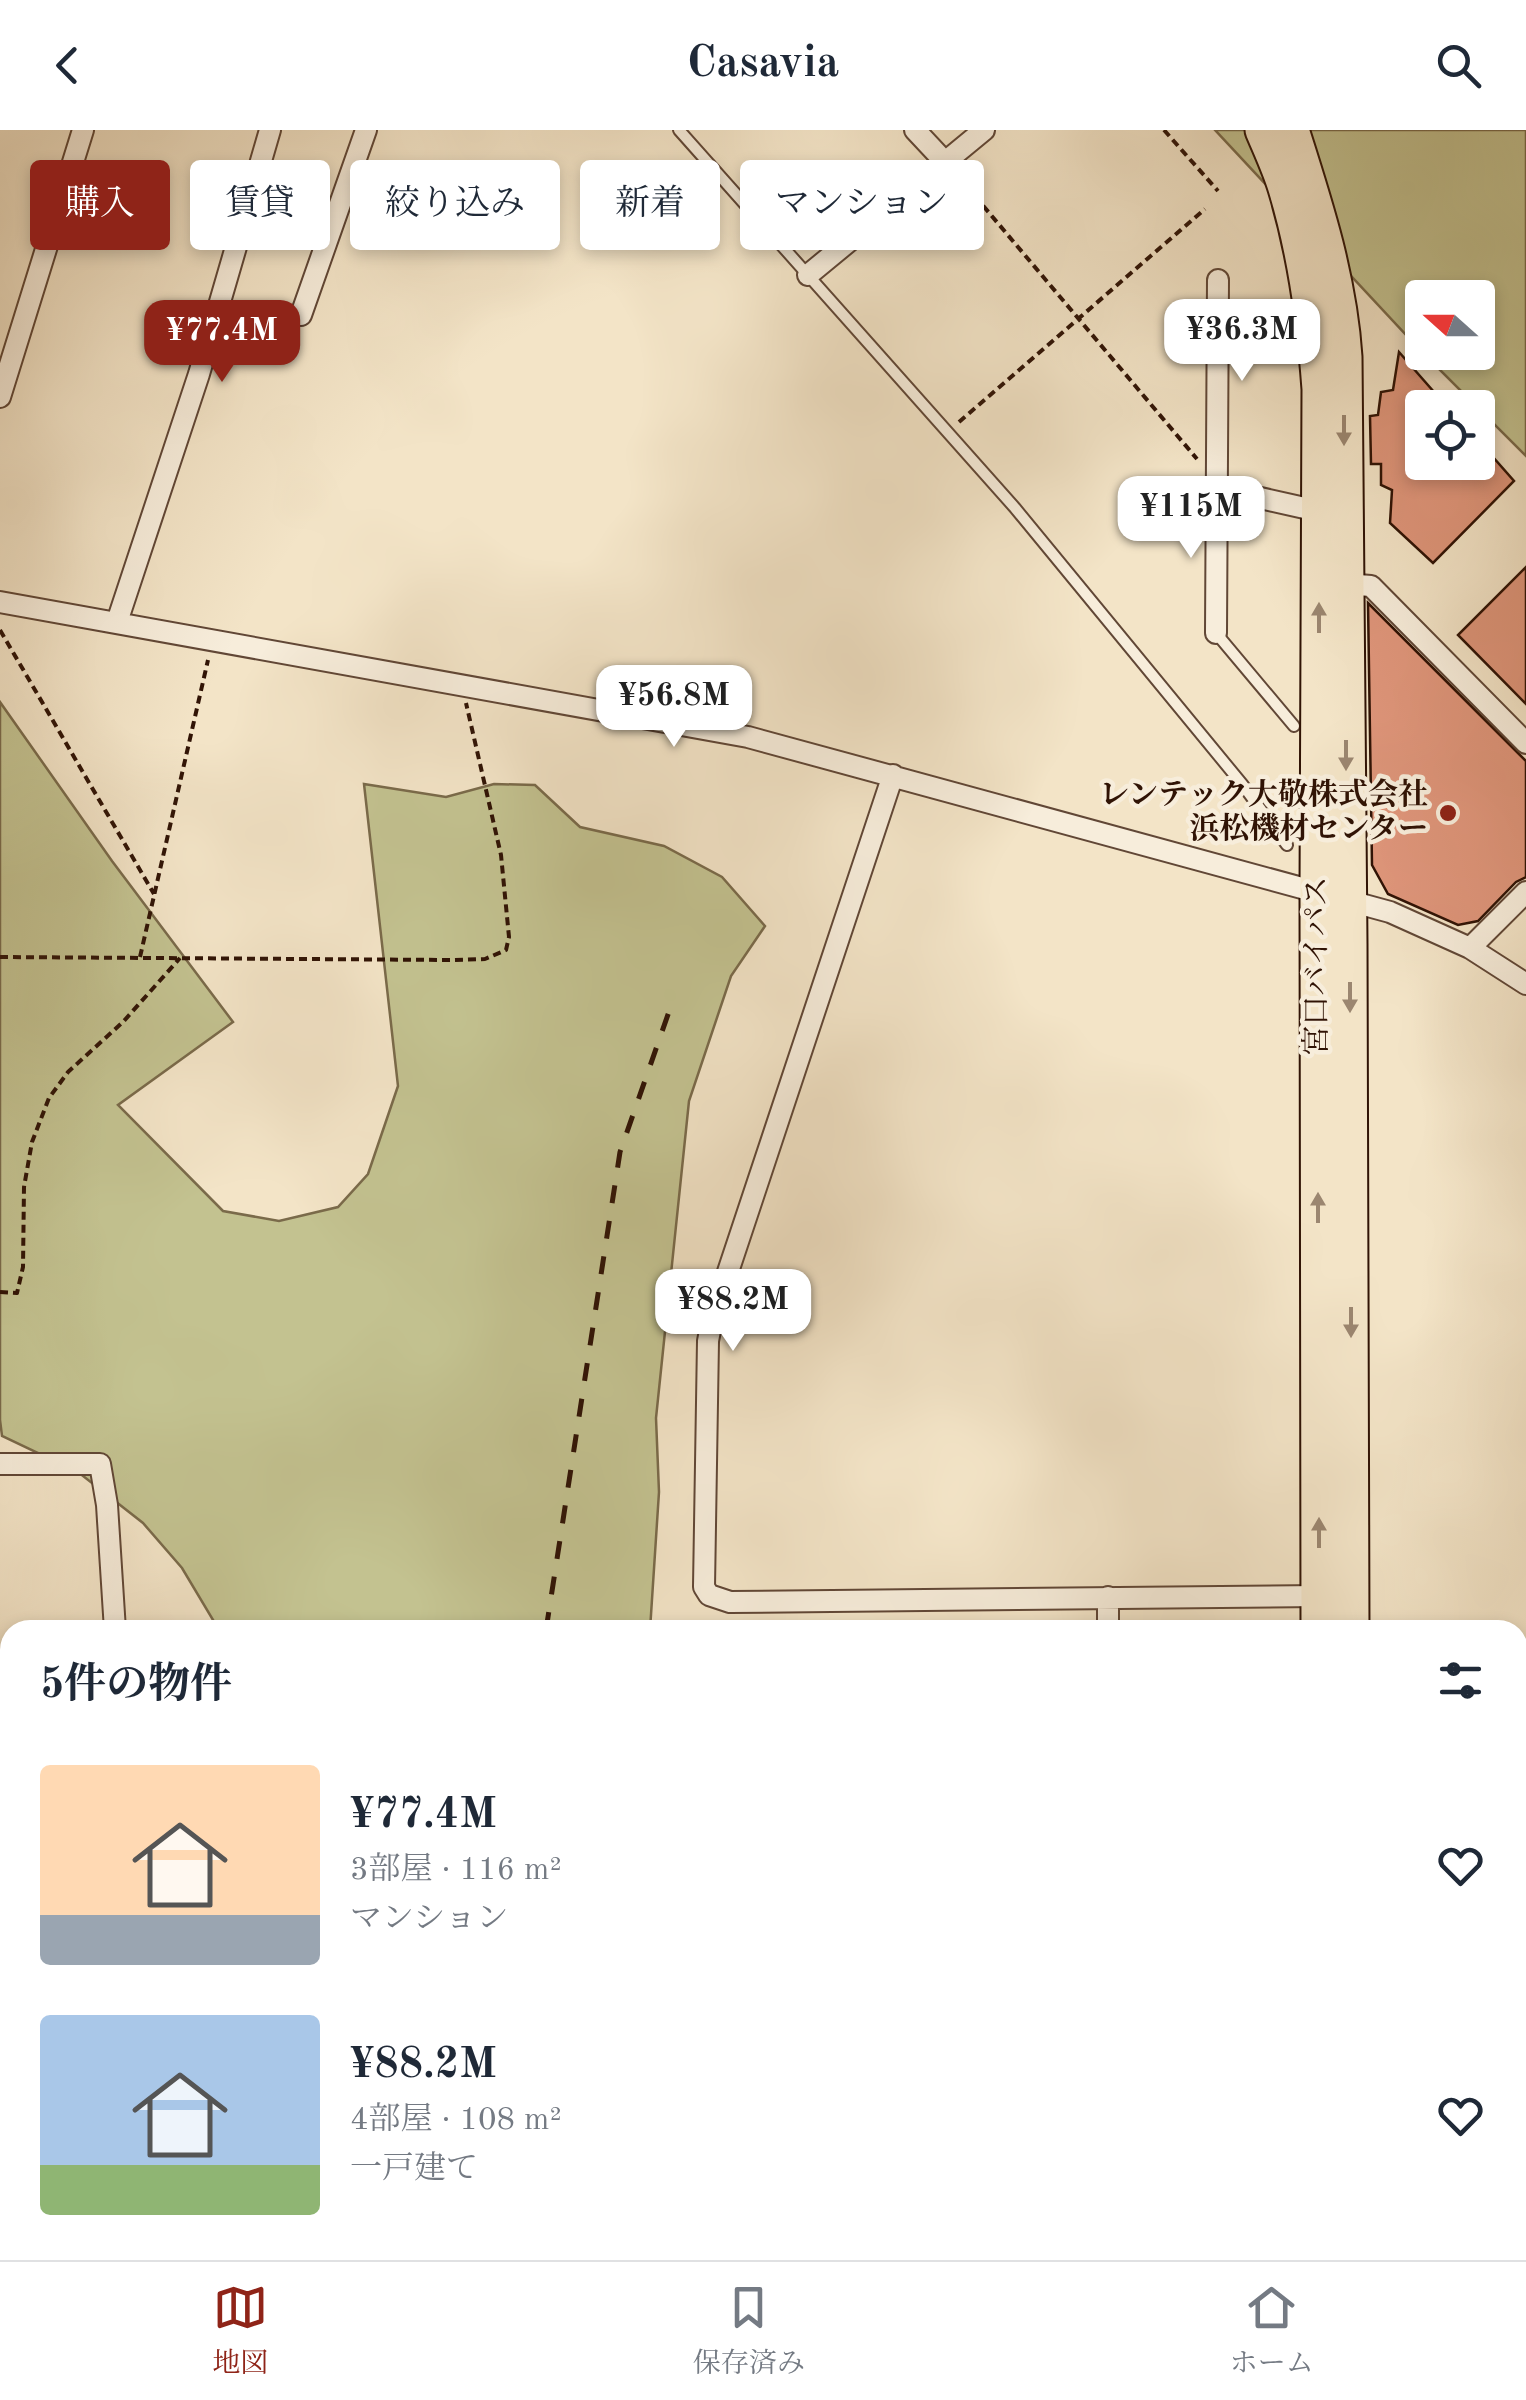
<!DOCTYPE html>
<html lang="ja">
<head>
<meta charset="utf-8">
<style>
	body { margin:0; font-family:"Old Standard TT","Noto Serif JP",serif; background:#f6f6f7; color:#1f2937; height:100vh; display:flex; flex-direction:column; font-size:38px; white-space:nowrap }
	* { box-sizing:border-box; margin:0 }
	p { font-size:32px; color:#747a83 }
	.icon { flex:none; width:55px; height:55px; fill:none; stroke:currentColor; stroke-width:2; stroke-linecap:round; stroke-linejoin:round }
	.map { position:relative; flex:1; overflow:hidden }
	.drawer { position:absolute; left:0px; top:1490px; width:1528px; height:640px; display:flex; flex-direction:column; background:#fff; border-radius:30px 30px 0 0; box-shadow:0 5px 15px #0003 }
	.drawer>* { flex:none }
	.guide { position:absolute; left:30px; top:30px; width:1000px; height:90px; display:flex; gap:20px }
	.needle { width:65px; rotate:291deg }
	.fabs { position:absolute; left:1405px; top:150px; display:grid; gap:20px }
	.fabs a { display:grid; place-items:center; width:90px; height:90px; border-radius:10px; background:#fff; box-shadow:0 5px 15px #0003; font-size:50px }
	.price { position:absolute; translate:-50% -85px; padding:0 22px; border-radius:20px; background:#fff; color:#222; font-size:32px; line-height:65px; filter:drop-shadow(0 2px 5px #0008) }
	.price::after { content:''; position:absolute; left:50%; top:60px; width:30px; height:22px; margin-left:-15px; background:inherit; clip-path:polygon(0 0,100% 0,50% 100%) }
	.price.on { background:#8f2418; color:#fff }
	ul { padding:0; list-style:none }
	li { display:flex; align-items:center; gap:30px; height:250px; padding:0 40px }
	li span { display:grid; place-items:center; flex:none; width:280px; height:200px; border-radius:10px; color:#555 }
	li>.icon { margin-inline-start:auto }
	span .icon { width:120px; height:120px; fill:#fffc; stroke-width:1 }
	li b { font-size:42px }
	h2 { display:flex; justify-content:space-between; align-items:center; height:120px; padding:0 40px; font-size:42px }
	.chip { padding:0 35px; border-radius:10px; background:#fff; box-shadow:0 5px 15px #0003; font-size:35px; line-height:90px }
	.chip.on { background:#8f2418; color:#fff }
	header { display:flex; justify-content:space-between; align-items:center; height:130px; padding:0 40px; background:#fff; font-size:45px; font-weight:700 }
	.tabs { display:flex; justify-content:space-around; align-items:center; height:140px; border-top:2px solid #e0e1e3; background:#fff; font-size:28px; color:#747a83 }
	.tabs a { display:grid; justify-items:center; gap:5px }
	.tabs .on { color:#8f2418 }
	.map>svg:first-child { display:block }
	.green { fill:#c3c290; stroke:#7a6a4a; stroke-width:2.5 }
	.building { fill:#de957a; stroke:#301305; stroke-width:2.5 }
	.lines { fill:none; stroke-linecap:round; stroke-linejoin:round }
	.service-casing { stroke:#614736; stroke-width:14 }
	.minor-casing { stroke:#614736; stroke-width:24 }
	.trunk-casing { stroke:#301305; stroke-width:39 }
	.path { stroke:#301305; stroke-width:4; stroke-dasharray:8 5; stroke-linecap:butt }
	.service { stroke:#f7eddb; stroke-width:10 }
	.minor { stroke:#f7eddb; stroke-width:20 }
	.trunk { stroke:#f3e4c7; stroke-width:35 }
	.rail { stroke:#301305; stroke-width:5; stroke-dasharray:18 18; stroke-linecap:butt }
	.oneway { fill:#9b8670 }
	.poi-dot { fill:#8f2418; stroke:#f7eddb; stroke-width:4 }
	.labels { text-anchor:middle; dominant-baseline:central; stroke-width:9; stroke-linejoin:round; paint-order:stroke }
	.poi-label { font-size:30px; font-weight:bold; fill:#301305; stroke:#f7eddb; text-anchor:end }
	.street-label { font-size:30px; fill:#301305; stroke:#f7eddb }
</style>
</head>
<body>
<header><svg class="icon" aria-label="back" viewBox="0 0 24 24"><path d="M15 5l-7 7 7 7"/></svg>Casavia<svg class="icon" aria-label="search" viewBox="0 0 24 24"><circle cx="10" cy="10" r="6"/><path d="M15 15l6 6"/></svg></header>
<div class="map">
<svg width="1526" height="2130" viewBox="0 0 1526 2130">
	<rect width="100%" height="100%" fill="#f3e4c7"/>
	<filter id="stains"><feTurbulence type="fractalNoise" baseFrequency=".002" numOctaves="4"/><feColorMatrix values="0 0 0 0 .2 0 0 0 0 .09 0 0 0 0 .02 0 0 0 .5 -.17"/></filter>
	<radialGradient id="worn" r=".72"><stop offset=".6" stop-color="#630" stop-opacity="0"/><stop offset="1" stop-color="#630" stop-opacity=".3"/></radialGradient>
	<path class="green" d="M 1215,0 L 1526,0 L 1526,326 L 1423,223 L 1478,222 L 1478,168 L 1422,168 L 1422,222 Z
		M 0,572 L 112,731 L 233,892 L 118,975 L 223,1081 L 279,1091 L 338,1077 L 368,1044 L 398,956 L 364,654 L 446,667 L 494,654 L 535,655 L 580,697 L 664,716 L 722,747 L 765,796 L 731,846 L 689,971 L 656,1288 L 659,1362 L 650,1500 L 219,1500 L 182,1438 L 143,1393 L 78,1342 L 2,1306 L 0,1290 Z
		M 10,1808 L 10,2120 L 663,2120 L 653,2130 L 0,2130 L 0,1823 Z"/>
	<path class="building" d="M 1399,222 L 1448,278 L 1422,278 L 1422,332 L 1478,332 L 1478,310 L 1514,351 L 1433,433 L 1390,393 L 1392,360 L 1381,355 L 1381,334 L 1371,334 L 1370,286 L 1378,285 L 1381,262 L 1393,260 Z
		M 1526,437 L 1526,574 L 1458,505 Z
		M 1368,473 L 1526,631 L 1526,747 L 1516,752 L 1478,791 L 1458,795 L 1388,764 L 1372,735 Z"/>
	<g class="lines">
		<g class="service-casing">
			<path id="service" d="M 679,0 L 1015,378 L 1242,654 L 1287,715
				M 1216,503 L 1294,596"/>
		</g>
		<g class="minor-casing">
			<path id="minor" d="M 915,0 L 944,31
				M 808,145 L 984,0
				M 301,185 L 366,0
				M 0,267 L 83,0
				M 1216,358 L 1318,381
				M 1345,454 L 1371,456 L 1526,613
				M 0,472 L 748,607 L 1390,782 L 1470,818 L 1526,854
				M 117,492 L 199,244 L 270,0
				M 1216,503 L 1218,150
				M 893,645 L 712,1190 L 708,1211 L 704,1457 L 709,1465 L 730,1472 L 1319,1466
				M 1470,818 L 1526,762
				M 0,1334 L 100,1334 L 107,1375 L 115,1500
				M 1108,1467 L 1108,1500
				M 0,1656 L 10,1655
				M 1109,2120 L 1109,2130"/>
		</g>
		<g class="trunk-casing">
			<path id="trunk" d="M 1263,0 C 1271,19 1280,38 1286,58 C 1306,124 1315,190 1320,259 L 1318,761 L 1319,1500
				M 1291,0 C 1315,75 1339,149 1344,227 L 1349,813 L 1351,1500
				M 1321,2120 L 1321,2130
				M 1352,2120 L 1352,2130"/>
		</g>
		<path class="path" d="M 1164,0 L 1218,61
			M 958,46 L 1197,329
			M 959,292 L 1205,79
			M 0,500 L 154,764
			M 0,827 L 454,830 L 485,829 L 506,820 L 509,807 L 501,725 L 466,573
			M 140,827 L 208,530
			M 0,1162 L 17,1163 L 23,1137 L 24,1057 L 32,1012 L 49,968 L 68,942 L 123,892 L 180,828
			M 0,1780 L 10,1793"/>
		<use href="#service" class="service"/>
		<use href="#minor" class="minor"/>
		<use href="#trunk" class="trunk"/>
		<path class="rail" d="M 546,1500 L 620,1022 L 672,873
			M 445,2130 L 448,2120"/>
	</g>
	<defs><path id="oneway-solid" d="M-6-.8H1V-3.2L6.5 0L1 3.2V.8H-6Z" transform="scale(2.5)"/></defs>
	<g class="oneway">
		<use href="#oneway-solid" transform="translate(1344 300) rotate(90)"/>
		<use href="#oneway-solid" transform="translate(1319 488) rotate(-90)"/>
		<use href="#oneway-solid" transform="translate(1346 625) rotate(90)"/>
		<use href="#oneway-solid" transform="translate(1350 867) rotate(90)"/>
		<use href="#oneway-solid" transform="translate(1318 1078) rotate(-90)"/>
		<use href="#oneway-solid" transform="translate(1351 1192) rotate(90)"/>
		<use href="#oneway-solid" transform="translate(1319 1403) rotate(-90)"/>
	</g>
	<circle class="poi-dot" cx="1448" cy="683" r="10"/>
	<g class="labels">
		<g class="poi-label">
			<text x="1428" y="666">レンテック大敬株式会社<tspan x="1428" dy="34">浜松機材センター</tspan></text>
		</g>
		<g class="street-label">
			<text transform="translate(1318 836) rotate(-90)">宮口バイパス</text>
		</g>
	</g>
	<rect width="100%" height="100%" filter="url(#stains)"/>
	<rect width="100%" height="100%" fill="url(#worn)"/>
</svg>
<div class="fabs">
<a><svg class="needle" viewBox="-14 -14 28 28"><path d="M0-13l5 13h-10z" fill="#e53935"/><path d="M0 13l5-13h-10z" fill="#747a83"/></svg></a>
<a><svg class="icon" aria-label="locate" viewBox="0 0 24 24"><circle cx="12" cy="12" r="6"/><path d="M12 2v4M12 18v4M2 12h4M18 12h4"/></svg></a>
</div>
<b class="price" style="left:1242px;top:254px">¥36.3M</b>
<b class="price on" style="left:222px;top:255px">¥77.4M</b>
<b class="price" style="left:1191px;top:431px">¥115M</b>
<b class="price" style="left:674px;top:620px">¥56.8M</b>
<b class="price" style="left:733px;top:1224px">¥88.2M</b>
<div class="guide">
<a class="chip on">購入</a>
<a class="chip">賃貸</a>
<a class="chip">絞り込み</a>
<a class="chip">新着</a>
<a class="chip">マンション</a>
</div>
<section class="drawer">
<h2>5件の物件<svg class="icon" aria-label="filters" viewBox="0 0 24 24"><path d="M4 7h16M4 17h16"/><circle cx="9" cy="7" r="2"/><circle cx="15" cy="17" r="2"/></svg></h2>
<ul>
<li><span style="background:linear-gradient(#ffd9b3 75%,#9aa5b1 0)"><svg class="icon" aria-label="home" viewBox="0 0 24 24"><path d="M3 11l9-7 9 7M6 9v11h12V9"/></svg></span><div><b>¥77.4M</b><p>3部屋 · 116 m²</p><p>マンション</p></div><svg class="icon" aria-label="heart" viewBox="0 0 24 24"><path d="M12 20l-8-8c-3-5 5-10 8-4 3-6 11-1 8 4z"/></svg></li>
<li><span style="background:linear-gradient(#a9c7e8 75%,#8fb573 0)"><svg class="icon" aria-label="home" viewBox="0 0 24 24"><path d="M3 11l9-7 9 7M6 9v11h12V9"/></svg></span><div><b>¥88.2M</b><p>4部屋 · 108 m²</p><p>一戸建て</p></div><svg class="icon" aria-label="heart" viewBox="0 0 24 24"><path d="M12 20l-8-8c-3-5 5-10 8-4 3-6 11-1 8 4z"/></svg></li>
</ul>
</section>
</div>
<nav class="tabs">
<a class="on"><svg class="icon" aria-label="map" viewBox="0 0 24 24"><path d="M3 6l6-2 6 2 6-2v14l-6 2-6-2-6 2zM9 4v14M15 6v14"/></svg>地図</a>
<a><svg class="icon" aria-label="saved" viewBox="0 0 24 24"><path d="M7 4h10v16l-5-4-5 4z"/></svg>保存済み</a>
<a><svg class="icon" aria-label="home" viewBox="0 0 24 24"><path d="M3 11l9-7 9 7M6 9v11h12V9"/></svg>ホーム</a>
</nav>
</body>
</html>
